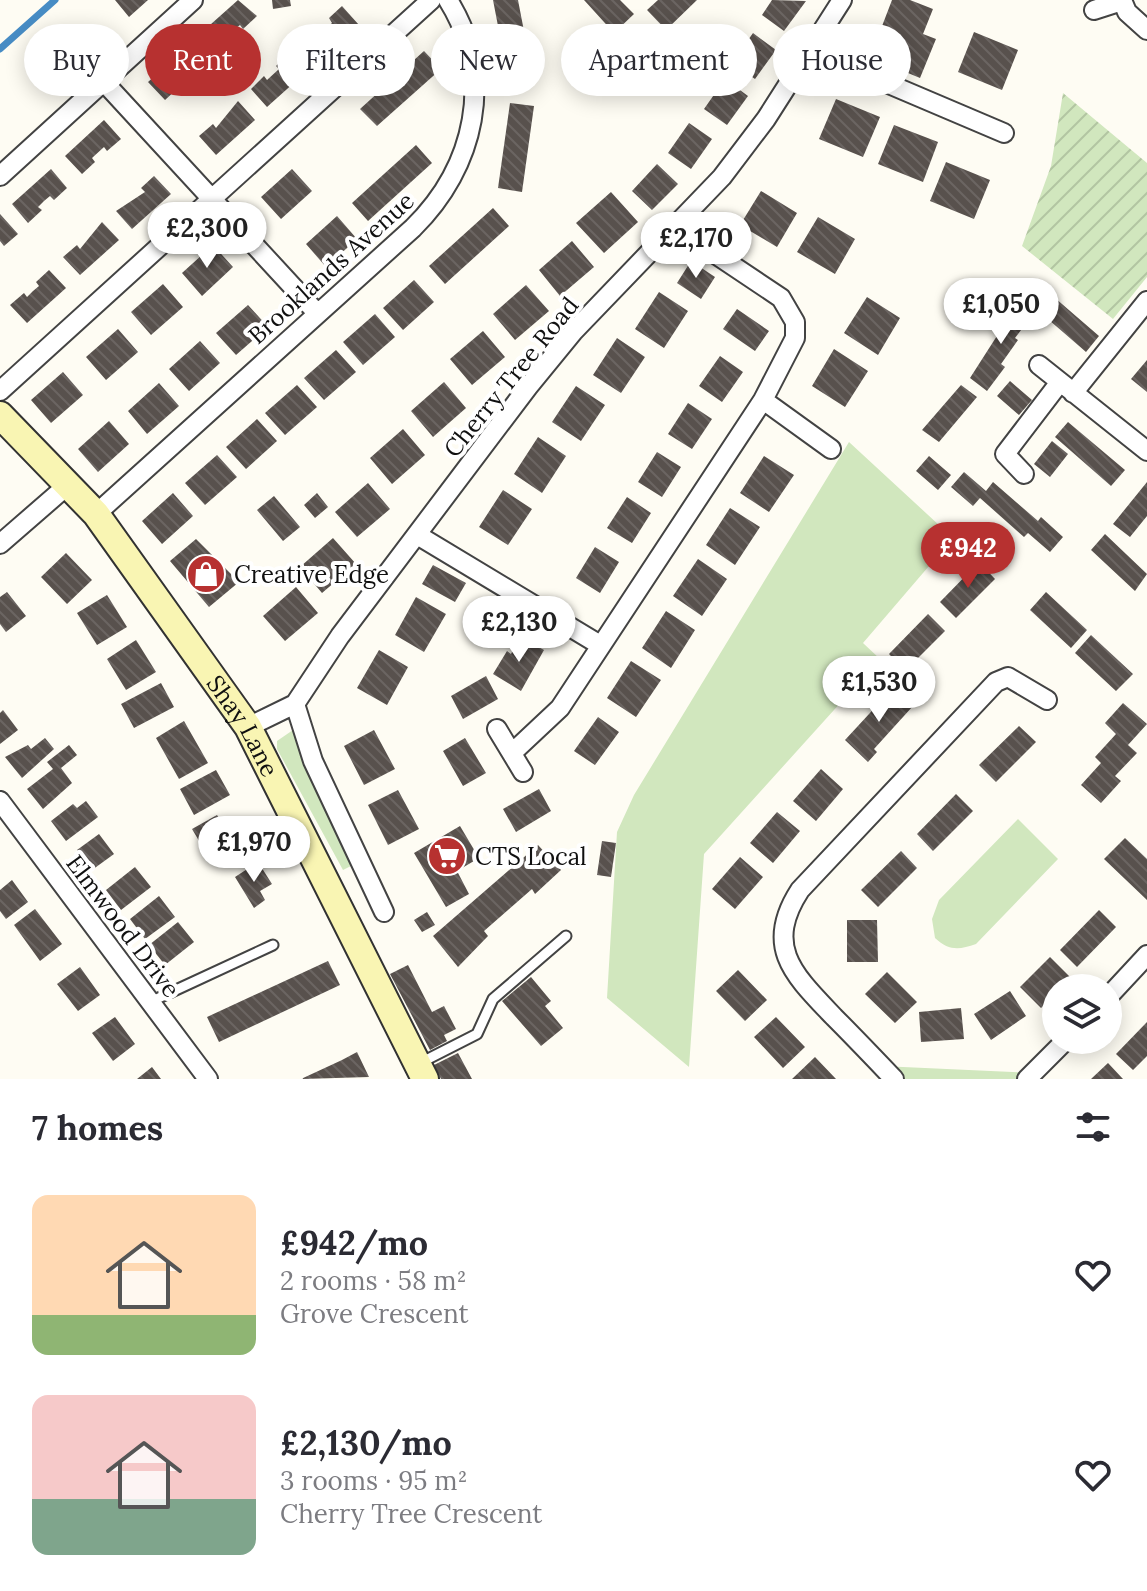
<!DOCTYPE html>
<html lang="en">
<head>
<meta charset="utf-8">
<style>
	body { margin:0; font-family:Lora,serif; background:#f7f7f7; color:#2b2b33; height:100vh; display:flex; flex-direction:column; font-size:30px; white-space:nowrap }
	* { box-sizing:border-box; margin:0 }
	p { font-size:26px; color:#7c7c81 }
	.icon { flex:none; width:44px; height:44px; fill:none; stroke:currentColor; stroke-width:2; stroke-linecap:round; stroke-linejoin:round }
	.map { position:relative; height:1079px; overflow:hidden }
	.details { display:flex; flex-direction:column; background:#fff; flex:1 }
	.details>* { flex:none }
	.top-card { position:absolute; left:24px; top:24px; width:1100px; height:72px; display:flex; gap:16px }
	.buttons { position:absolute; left:1042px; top:974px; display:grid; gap:16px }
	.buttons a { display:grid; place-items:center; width:80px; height:80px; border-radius:50%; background:#fff; box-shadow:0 4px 20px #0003; font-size:40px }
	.price { position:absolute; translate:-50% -68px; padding:0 18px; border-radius:28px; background:#fff; color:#222; font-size:26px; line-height:52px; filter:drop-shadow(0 2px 4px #0008) }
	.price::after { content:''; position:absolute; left:50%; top:48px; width:24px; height:18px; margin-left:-12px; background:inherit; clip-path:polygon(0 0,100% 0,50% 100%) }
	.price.selected { background:#b73130; color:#fff }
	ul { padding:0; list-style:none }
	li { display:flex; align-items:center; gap:24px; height:200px; padding:0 32px }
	li span { display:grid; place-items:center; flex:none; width:224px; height:160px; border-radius:16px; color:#555 }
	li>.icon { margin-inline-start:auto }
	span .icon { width:96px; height:96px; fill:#fffc; stroke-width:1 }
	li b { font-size:34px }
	h2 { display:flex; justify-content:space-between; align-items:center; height:96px; padding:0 32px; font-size:34px }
	.pill { padding:0 28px; border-radius:36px; background:#fff; box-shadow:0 4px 20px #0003; font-size:28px; line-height:72px }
	.pill.selected { background:#b73130; color:#fff }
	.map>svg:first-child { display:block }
	.grass { fill:#d1e7be }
	.garden { fill:url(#garden-furrows) }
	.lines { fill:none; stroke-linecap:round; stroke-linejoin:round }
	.stream { stroke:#478cc4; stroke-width:7 }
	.building { fill:url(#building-back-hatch) }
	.lane-casing { stroke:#434343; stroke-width:13 }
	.street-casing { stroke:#434343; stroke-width:22 }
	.secondary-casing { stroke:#323232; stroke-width:30 }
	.lane { stroke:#fff; stroke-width:9 }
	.street { stroke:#fff; stroke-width:18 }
	.secondary { stroke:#f9f5b3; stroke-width:26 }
	.labels { text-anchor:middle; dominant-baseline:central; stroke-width:8; stroke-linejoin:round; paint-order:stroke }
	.street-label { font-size:24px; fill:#101010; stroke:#fff }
	.poi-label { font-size:24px; fill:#101010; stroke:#fff; text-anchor:start }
</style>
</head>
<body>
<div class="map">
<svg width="1147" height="1079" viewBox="0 0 1147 1079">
	<defs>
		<pattern id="garden-furrows" width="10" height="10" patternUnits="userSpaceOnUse" patternTransform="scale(2)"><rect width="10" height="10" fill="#d1e7be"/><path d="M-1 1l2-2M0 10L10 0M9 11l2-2" fill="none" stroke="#b2c5a2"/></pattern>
		<pattern id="building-back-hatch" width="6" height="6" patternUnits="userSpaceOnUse" patternTransform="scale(2)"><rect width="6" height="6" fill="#58514d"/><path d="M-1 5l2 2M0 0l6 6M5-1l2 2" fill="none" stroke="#6b6562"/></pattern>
	</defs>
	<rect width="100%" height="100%" fill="#fefcf3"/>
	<path class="grass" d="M 849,442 L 953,538 L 863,643 L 880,659 L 704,854 L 689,1067 L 607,998 L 617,832 L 634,795 Z
		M 293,730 L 304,763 L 353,865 L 343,870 L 277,749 L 277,741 Z
		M 1018,819 L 1058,859 L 976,944 C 959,950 949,951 935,938 L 932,919 L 939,900 Z
		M 881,1066 L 1033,1073 L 1027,1079 L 882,1079 Z"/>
	<path class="garden" d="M 1063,93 L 1147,163 L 1147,277 L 1113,319 L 1022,246 L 1051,166 Z"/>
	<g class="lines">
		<path class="stream" d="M 0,49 L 55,0"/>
	</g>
	<path class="building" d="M 115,0 L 148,0 L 129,17 Z
		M 238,0 L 257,16 L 243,29 L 240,25 L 233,30 L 228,36 L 231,39 L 218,52 L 201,33 Z
		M 272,0 L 290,0 L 291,6 L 273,9 Z
		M 493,0 L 518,0 L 533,78 L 509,83 Z
		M 584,0 L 620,0 L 634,14 L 614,33 Z
		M 658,0 L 697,0 L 666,30 L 647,10 Z
		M 772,0 L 806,1 L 784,31 L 762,15 Z
		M 892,0 L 910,0 L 933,9 L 923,34 L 936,39 L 920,78 L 891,66 L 901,43 L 879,34 Z
		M 342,6 L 359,25 L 320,60 L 303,42 L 317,29 L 321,33 L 332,23 L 329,18 Z
		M 63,32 L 84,57 L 46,90 L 29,71 L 45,57 L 41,52 Z
		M 974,32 L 1018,50 L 1002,90 L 958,72 Z
		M 753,33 L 776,50 L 755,79 L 732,63 Z
		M 187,47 L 204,65 L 190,77 L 187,73 L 180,79 L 175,84 L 178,88 L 165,100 L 148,82 Z
		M 424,51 L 441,69 L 377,126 L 360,109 Z
		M 289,53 L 306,72 L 267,107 L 251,89 L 264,76 L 267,80 L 279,69 L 276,66 Z
		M 725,79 L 748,96 L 727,125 L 704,109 Z
		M 836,99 L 880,117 L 863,157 L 819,139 Z
		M 238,101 L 255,120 L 216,155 L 199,136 L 213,124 L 216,128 Z
		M 510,103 L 534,106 L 522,192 L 498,188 Z
		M 104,120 L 121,139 L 107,151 L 104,147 L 92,158 L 95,162 L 82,174 L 65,156 Z
		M 689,123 L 712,139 L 691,169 L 668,153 Z
		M 894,125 L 938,142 L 923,182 L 878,164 Z
		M 416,145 L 432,163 L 368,221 L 352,203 Z
		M 946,162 L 990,180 L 974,219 L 930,201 Z
		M 657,164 L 678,184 L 652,210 L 632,191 Z
		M 51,169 L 67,188 L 54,200 L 50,196 L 44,201 L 38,207 L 42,210 L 28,223 L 12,204 Z
		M 292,169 L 312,191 L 281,219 L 261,197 Z
		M 154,176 L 171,194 L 132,229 L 116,211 L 145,192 L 141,188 Z
		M 761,191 L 797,213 L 777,247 L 740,225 Z
		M 611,192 L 638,222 L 604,253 L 576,223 Z
		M 493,208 L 509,226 L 445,284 L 429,266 Z
		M 0,214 L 18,234 L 4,246 L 0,241 Z
		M 337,216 L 357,239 L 326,267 L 306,244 Z
		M 818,217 L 855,239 L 835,274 L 797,252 Z
		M 102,222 L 119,240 L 80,275 L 63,257 L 77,245 L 80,249 Z
		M 572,241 L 594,267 L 560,296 L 539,270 Z
		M 213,245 L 233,267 L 202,296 L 182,273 Z
		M 691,261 L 715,277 L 701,299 L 677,283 Z
		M 49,270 L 66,288 L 27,323 L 10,305 L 24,293 L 27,297 L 33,291 L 39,286 L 36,282 Z
		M 414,280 L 434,302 L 403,330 L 383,308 Z
		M 163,284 L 183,307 L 151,335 L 131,312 Z
		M 526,285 L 549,311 L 515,340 L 493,314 Z
		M 659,292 L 688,311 L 664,348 L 635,329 Z
		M 867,297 L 900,318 L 878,355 L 844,333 Z
		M 1055,298 L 1099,336 L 1086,352 L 1041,313 Z
		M 1016,301 L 1033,314 L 1015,338 L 1018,340 L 1001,364 L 1005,367 L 987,391 L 970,378 L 1002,328 L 999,325 Z
		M 248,305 L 268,327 L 236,355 L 216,333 Z
		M 737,309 L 769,331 L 755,351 L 723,329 Z
		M 375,314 L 395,337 L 363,365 L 343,342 Z
		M 118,329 L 138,352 L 106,380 L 86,357 Z
		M 483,331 L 505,357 L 472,385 L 450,359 Z
		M 617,338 L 645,357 L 621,393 L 593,375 Z
		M 200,341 L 220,363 L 189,391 L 169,369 Z
		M 834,349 L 868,371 L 845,407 L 812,386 Z
		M 336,350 L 356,372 L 324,400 L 304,378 Z
		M 720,356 L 743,372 L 722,402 L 699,386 Z
		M 1147,360 L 1147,392 L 1131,379 Z
		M 63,372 L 83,395 L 51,423 L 31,400 Z
		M 1010,381 L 1032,400 L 1019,415 L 997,396 Z
		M 444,382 L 466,408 L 433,437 L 411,411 Z
		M 159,383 L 179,406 L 147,434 L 128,411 Z
		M 297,385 L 317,407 L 285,435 L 265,413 Z
		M 961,385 L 977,397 L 939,442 L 922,430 Z
		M 576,386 L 605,405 L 581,441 L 552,422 Z
		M 688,403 L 712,419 L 692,449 L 668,434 Z
		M 257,419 L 277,441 L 246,469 L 226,447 Z
		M 109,421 L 129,444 L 98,472 L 78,449 Z
		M 1068,422 L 1125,470 L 1111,486 L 1055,437 Z
		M 403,429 L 425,455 L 392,484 L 370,458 Z
		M 538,437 L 566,456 L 542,493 L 514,474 Z
		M 1052,441 L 1068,454 L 1050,477 L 1034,464 Z
		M 657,452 L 681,467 L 662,497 L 638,482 Z
		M 217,455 L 237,477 L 205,505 L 185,483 Z
		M 764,456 L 794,475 L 769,512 L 740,493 Z
		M 929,456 L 951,475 L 938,490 L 916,471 Z
		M 964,472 L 986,491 L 993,482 L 1038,521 L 1041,517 L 1063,537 L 1050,552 L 1028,533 L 1024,537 L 980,498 L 973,506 L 951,487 Z
		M 1147,482 L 1147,516 L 1130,537 L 1113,524 Z
		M 368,483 L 390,509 L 357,537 L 335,512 Z
		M 503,490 L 532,509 L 508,545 L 479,527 Z
		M 173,493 L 193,516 L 162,544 L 142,521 Z
		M 317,493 L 328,507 L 315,518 L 304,505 Z
		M 274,496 L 300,527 L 283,541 L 257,510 Z
		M 627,497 L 651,513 L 632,543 L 607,528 Z
		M 730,508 L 760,527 L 735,565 L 706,545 Z
		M 1105,534 L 1147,574 L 1135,591 L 1091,550 Z
		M 333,538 L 356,564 L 322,593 L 300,567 Z
		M 196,539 L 239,582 L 209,607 L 170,561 Z
		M 595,547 L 619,562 L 600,593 L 576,578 Z
		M 66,553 L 92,580 L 67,604 L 41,577 Z
		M 698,559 L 727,579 L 702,616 L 673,596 Z
		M 979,562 L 995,579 L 956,618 L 940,602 Z
		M 433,565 L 466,583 L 455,602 L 422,584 Z
		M 296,587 L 318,613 L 285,641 L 263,616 Z
		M 7,592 L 26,616 L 6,632 L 0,624 L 0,597 Z
		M 1046,592 L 1087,630 L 1071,648 L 1030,610 Z
		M 107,595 L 127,627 L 97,645 L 77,613 Z
		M 416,597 L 446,614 L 424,652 L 395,635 Z
		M 666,611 L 695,630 L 671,668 L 642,648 Z
		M 928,614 L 945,631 L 905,671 L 889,654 Z
		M 1091,635 L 1133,674 L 1116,691 L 1075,653 Z
		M 520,637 L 544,650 L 521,691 L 493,674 L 507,651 L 511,654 Z
		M 136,640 L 156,672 L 126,690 L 107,659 Z
		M 379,650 L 408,667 L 387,705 L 357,688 Z
		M 631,661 L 661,680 L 636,717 L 607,698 Z
		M 486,676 L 498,699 L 463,719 L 451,696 Z
		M 161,683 L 174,707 L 134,728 L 121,704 Z
		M 893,688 L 913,706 L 874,749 L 877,752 L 868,762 L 845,740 Z
		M 1123,703 L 1147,724 L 1128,745 L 1137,753 L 1115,776 L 1121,781 L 1101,803 L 1081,785 L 1101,763 L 1095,757 L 1116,734 L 1105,723 Z
		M 3,710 L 18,730 L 0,744 L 0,713 Z
		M 598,717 L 619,732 L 595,765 L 574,751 Z
		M 184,721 L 208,763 L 179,779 L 156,738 Z
		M 1019,726 L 1036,742 L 996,782 L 979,765 Z
		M 374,730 L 395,769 L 364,785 L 344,746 Z
		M 45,738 L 54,749 L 22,778 L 5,757 L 28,745 L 31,749 Z
		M 465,738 L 486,773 L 463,786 L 443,751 Z
		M 69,745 L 77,755 L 61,768 L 72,783 L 43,809 L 27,789 L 53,769 L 47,762 Z
		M 821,769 L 843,789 L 816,821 L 793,801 Z
		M 216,770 L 230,795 L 194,815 L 180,789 Z
		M 539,789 L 551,811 L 516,832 L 503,809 Z
		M 398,790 L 419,829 L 388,845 L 368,805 Z
		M 956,794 L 973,811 L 933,851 L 917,834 Z
		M 86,801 L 98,817 L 66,841 L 51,821 L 73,804 L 77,808 Z
		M 777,812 L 800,831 L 773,863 L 750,843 Z
		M 217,815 L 229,836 L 241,830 L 253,852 L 229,866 L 216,845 L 205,851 L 192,829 Z
		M 460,826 L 479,858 L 457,871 L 469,894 L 446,907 L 414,853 Z
		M 99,834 L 114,854 L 92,870 L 77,850 Z
		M 1125,838 L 1147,859 L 1147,900 L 1104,859 Z
		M 602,841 L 616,843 L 611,877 L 597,875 Z
		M 538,845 L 561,870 L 535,894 L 532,889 L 484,931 L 488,936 L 458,967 L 433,936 Z
		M 901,851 L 917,868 L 878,907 L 861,890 Z
		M 740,857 L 763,877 L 735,909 L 712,889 Z
		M 258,862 L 272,884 L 260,891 L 265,900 L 254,908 L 235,877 Z
		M 135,867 L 151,887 L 121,910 L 106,890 Z
		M 12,880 L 28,902 L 6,919 L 0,911 L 0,890 Z
		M 159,896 L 175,917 L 145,939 L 130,919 Z
		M 35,909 L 62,944 L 40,961 L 14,925 Z
		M 1099,910 L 1116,927 L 1077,967 L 1060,950 Z
		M 427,912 L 435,925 L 422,932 L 414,920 Z
		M 847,920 L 877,920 L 878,962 L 847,962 Z
		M 178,922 L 194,942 L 165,965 L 149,945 Z
		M 1050,957 L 1071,978 L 1061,988 L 1056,988 L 1056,993 L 1041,1008 L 1020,987 Z
		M 328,961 L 340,985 L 219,1042 L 207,1017 Z
		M 408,965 L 432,1012 L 444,1006 L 456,1029 L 444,1035 L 447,1041 L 430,1050 L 390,974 Z
		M 80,967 L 100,995 L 78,1011 L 57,984 Z
		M 738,970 L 767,1000 L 745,1021 L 716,991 Z
		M 887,972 L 917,1002 L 895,1023 L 865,994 Z
		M 531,977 L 551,1001 L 545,1006 L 563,1028 L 541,1046 L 502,1001 Z
		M 1010,991 L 1026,1016 L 991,1040 L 974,1014 Z
		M 961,1008 L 964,1039 L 921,1042 L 919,1012 Z
		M 115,1017 L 135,1044 L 113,1061 L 92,1033 Z
		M 776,1017 L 805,1047 L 783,1068 L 754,1037 Z
		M 1147,1022 L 1147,1056 L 1133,1070 L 1116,1054 Z
		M 357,1052 L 369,1077 L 301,1079 L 342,1060 Z
		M 458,1053 L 472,1079 L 441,1079 L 434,1065 Z
		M 815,1057 L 836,1079 L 792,1079 Z
		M 1108,1063 L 1123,1079 L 1091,1079 Z
		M 152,1067 L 161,1079 L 137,1079 Z"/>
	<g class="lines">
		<g class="lane-casing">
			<path id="lane" d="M 150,1002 L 273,945
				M 420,1063 L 477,1034 L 493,999 L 566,936"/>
		</g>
		<g class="street-casing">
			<path id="street" d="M 1122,0 L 1127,12 L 1147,30
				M 1094,10 L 1122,1
				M 811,51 L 1004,133
				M 104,82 L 317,313
				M 0,176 L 193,0
				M 1039,365 L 1147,451
				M 0,391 L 431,0
				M 1073,393 L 1147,301
				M 763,400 L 831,449
				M 1024,474 L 1005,454 L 1060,382
				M 96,514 L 413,228 C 475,167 496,77 448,0
				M 419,536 L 600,645
				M 0,544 L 69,484
				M 295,704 L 313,761 L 384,912
				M 248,727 L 295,704 L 340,636 L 528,387 L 573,332 L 722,177 L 766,119 L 842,0
				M 497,729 L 523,772
				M 512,753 L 560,708 L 763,400 L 795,338 L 795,322 L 781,298 L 675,227
				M 0,801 L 208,1079
				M 1108,997 L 1147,955
				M 894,1079 C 874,1058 854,1037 834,1017 C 794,975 763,947 800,890 L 996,682 L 1008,677 L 1047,700
				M 1027,1079 L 1066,1040"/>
		</g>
		<g class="secondary-casing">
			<g id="secondary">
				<path id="s1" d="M 0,415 L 96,514 L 248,727 L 425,1079"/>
			</g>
		</g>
		<use href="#lane" class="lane"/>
		<use href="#street" class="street"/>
		<use href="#secondary" class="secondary"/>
	</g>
	<defs>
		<g id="shop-disc" transform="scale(2)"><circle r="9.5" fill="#b73130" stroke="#fff"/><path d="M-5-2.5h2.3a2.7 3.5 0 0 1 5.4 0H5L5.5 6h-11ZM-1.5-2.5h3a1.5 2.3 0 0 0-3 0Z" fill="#fff"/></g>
		<g id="supermarket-disc" transform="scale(2)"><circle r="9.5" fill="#b73130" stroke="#fff"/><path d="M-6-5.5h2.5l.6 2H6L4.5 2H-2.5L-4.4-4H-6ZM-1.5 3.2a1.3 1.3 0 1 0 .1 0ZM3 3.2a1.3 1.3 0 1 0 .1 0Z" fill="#fff"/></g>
	</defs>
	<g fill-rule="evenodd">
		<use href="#shop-disc" x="206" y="574"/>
		<use href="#supermarket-disc" x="447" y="856"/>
	</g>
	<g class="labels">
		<g class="street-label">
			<text transform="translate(331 268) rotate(-42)">Brooklands Avenue</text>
			<text transform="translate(511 377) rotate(-51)">Cherry Tree Road</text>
			<text stroke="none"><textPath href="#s1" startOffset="396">Shay Lane</textPath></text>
			<text transform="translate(123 926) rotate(53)">Elmwood Drive</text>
		</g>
		<g class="poi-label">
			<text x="234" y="574">Creative Edge</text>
			<text x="475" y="856">CTS Local</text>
		</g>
	</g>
</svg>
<div class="buttons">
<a><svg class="icon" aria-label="layers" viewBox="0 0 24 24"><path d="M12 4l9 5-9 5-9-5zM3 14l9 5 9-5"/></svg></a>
</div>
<b class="price" style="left:207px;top:270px">£2,300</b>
<b class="price" style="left:696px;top:280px">£2,170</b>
<b class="price" style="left:1001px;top:346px">£1,050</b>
<b class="price selected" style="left:968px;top:590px">£942</b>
<b class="price" style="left:519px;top:664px">£2,130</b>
<b class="price" style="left:879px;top:724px">£1,530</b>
<b class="price" style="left:254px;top:884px">£1,970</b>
<div class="top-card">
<a class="pill">Buy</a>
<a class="pill selected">Rent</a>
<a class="pill">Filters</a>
<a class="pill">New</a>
<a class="pill">Apartment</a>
<a class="pill">House</a>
</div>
</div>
<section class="details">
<h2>7 homes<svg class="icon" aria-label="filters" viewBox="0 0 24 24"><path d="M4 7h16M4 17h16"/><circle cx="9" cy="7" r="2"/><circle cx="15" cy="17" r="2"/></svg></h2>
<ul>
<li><span style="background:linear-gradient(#ffd9b3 75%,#8fb573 0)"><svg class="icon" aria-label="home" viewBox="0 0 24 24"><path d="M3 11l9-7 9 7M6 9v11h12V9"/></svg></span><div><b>£942/mo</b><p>2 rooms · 58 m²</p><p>Grove Crescent</p></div><svg class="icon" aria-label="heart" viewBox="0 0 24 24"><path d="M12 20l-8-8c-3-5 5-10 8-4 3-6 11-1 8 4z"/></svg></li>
<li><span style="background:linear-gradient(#f6c9c9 65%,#7fa58c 0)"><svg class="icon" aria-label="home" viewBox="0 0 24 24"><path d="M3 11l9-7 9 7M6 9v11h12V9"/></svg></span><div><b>£2,130/mo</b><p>3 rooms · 95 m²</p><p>Cherry Tree Crescent</p></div><svg class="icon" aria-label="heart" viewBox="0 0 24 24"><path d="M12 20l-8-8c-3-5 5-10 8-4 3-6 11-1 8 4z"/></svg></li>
</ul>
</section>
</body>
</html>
